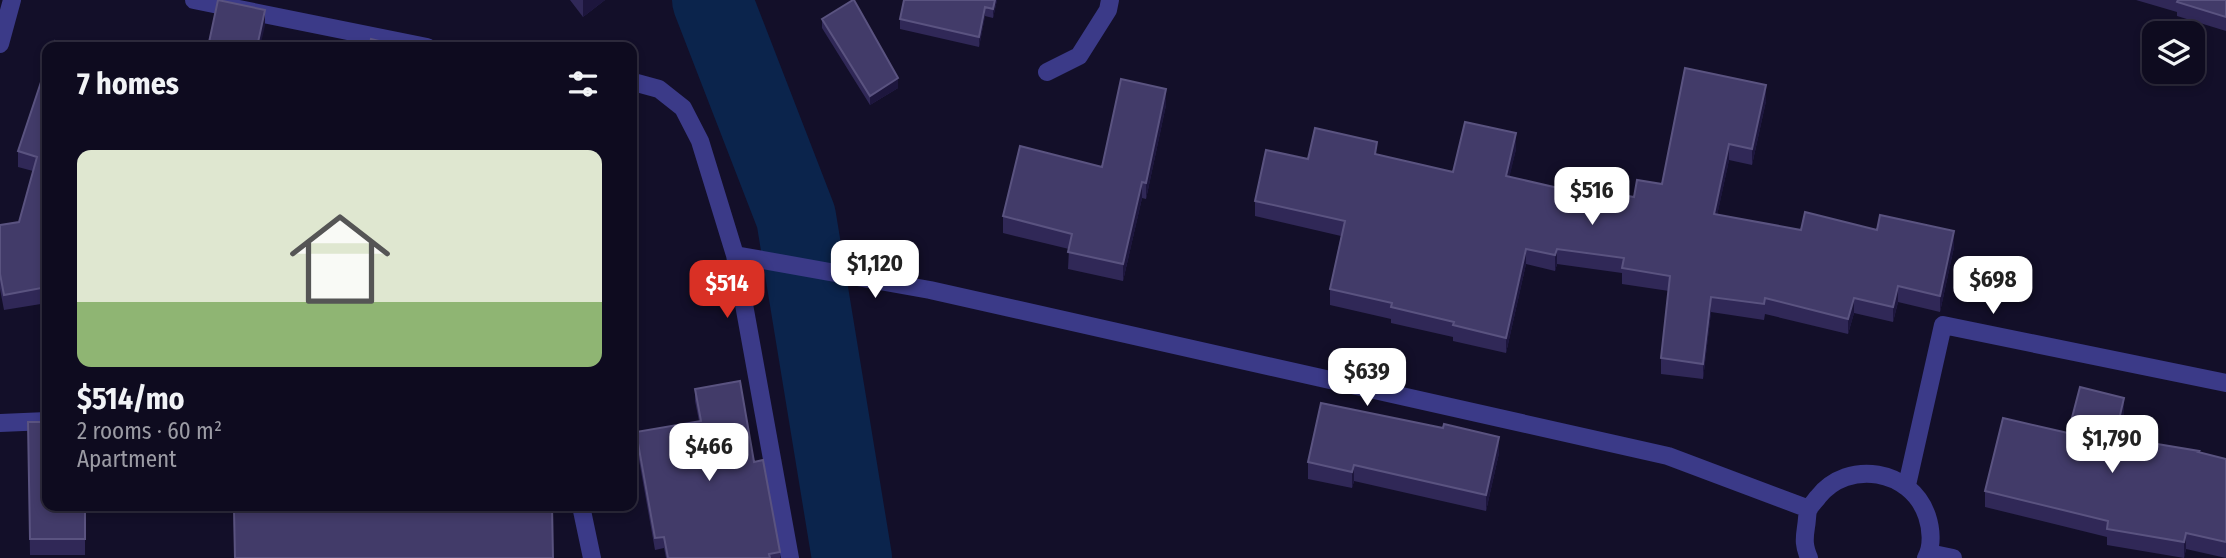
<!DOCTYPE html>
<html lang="en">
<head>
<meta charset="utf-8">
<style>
	body { margin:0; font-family:"Fira Sans Condensed",sans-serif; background:#171428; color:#f1f3f6; height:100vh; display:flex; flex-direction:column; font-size:26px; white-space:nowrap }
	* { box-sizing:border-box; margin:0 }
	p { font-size:23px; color:#9b9ba4 }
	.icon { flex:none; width:38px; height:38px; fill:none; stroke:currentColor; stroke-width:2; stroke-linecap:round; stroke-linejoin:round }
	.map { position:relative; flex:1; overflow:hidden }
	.drawer { position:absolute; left:42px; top:42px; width:595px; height:469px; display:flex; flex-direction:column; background:#0e0b1f; border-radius:14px; box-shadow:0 4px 10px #0003,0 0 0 2px #2e2b3d }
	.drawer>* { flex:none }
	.buttons { position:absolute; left:2142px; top:21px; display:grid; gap:14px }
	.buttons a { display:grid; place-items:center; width:63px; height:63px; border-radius:14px; background:#0e0b1f; box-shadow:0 4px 10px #0003,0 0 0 2px #2e2b3d; font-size:35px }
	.price { position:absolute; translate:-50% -60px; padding:0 16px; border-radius:14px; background:#fff; color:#222; font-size:23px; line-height:46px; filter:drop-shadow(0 2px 4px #0008) }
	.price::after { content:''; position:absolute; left:50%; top:42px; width:21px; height:16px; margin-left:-10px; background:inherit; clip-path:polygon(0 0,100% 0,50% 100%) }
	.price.current { background:#d93025; color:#fff }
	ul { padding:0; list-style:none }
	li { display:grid; align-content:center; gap:14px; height:371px; padding:0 35px }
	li+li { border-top:2px solid #2e2b3d }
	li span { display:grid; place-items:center; height:217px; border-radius:14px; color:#555 }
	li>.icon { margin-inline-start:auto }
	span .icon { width:126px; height:126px; fill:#fffc; stroke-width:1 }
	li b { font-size:30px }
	h2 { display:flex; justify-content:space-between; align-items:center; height:84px; padding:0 35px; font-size:30px }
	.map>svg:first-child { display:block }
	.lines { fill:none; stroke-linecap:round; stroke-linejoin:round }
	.river { stroke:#0b244c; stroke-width:80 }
	.minor { stroke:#3b3a88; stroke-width:18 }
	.wall { fill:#302857 }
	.shaded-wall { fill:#1d163d }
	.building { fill:#423b69; stroke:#5a5380; stroke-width:2 }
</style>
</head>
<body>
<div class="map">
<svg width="2226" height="558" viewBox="0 0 2226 558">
	<rect width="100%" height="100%" fill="#130f29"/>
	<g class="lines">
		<path class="river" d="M 712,0 L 796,217 L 852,558"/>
		<path class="minor" d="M 194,0 L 427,47
			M 0,44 L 12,0
			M 1047,72 L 1079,56 L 1108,10 L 1110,0
			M 632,84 L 637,83 L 659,89 L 683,108 L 700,141 L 735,255 L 790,558
			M 735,255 L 930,290 L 1668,456 L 1809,509
			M 0,423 L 47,421
			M 1907,485 L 1943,325 L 2226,383
			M 581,506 L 592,558
			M 1929,553 L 1953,558
			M 1809,558 C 1804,546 1804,540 1806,527 C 1807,522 1807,515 1808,510 C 1810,506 1815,501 1818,497 C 1848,459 1911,469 1927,516 C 1931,528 1933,546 1926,558"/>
	</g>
	<path class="wall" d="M 570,0 L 605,0 L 583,17 Z
		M 997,0 L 993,18 L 985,16 L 979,47 L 900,29 L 900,19 Z
		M 2136,0 L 2226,0 L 2226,31 L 2177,16 L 2177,12 Z
		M 822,19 L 898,88 L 870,105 L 822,28 Z
		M 47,64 L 47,303 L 4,310 L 0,289 L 0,225 L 19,222 L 33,171 L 18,167 L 18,151 Z
		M 1766,101 L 1752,165 L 1729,160 L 1717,215 L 1801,230 L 1877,230 L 1954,247 L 1940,312 L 1898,302 L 1893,322 L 1854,313 L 1848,334 L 1765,314 L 1764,320 L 1711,312 L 1703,379 L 1661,374 L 1661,358 L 1669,291 L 1622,284 L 1622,273 L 1557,264 L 1555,271 L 1526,264 L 1506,353 L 1453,341 L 1453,337 L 1391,323 L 1391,319 L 1330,305 L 1330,289 L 1341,236 L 1255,216 L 1255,201 L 1308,159 L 1377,154 L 1453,172 L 1516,149 L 1509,177 L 1580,193 L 1634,197 L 1662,184 Z
		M 1166,105 L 1146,199 L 1142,198 L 1123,281 L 1068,269 L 1069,249 L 1003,233 L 1003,216 L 1102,167 Z
		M 695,389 L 754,462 L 780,552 L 780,558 L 666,558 L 664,548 L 655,550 L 636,443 L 636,432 L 699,421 L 695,401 Z
		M 2124,414 L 2118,437 L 2199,452 L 2226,459 L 2226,558 L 2186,549 L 2184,558 L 2107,545 L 2107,537 L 1985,507 L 1985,491 Z
		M 28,422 L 85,506 L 85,555 L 30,555 Z
		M 1499,453 L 1486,511 L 1354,481 L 1352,488 L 1308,479 L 1308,462 Z"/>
	<path class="shaded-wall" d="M 583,0 L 605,0 L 583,17 Z
		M 995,0 L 997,0 L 993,18 L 993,9 Z
		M 985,7 L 985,16 L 979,47 L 979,37 Z
		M 265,10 L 265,26 L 260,47 L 257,47 Z
		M 898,78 L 898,88 L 870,105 L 870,96 Z
		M 1766,85 L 1766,101 L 1752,165 L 1752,149 Z
		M 1166,89 L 1166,105 L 1146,199 L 1146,183 Z
		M 1516,133 L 1516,149 L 1506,192 L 1506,176 Z
		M 1729,144 L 1729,160 L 1714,230 L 1714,214 Z
		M 1142,182 L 1142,198 L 1123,281 L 1123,264 Z
		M 1954,231 L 1954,247 L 1940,312 L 1940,296 Z
		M 1526,249 L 1526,264 L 1506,353 L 1506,338 Z
		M 1557,249 L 1557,264 L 1555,271 L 1555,255 Z
		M 1898,286 L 1898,302 L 1893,322 L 1893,307 Z
		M 1711,297 L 1711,312 L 1703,379 L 1703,364 Z
		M 1854,298 L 1854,313 L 1848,334 L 1848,319 Z
		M 2124,398 L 2124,414 L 2115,452 L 2115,437 Z
		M 1499,437 L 1499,453 L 1486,511 L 1486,495 Z
		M 1354,465 L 1354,481 L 1352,488 L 1352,472 Z
		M 2186,533 L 2186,549 L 2184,558 L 2184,542 Z"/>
	<path class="building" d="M 218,0 L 265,10 L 257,47 L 208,47 Z
		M 853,0 L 854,0 L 898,78 L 870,96 L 822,19 Z
		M 904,0 L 995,0 L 993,9 L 985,7 L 979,37 L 900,19 Z
		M 2178,0 L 2226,0 L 2226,17 L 2177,2 Z
		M 371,39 L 403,47 L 369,47 Z
		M 55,41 L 72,47 L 53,47 Z
		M 47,64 L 47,287 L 4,295 L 0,274 L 0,225 L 19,222 L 37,157 L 18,151 Z
		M 1685,68 L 1766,85 L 1752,149 L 1729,144 L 1714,214 L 1801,230 L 1805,212 L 1877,230 L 1880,215 L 1954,231 L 1940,296 L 1898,286 L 1893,307 L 1854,298 L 1848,319 L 1765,298 L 1764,304 L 1711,297 L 1703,364 L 1661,358 L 1670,276 L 1622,268 L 1624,258 L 1557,249 L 1555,255 L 1526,249 L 1506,338 L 1453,325 L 1454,322 L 1391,307 L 1392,303 L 1330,289 L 1345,221 L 1255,201 L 1266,150 L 1308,159 L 1315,128 L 1377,142 L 1375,154 L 1453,172 L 1465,122 L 1516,133 L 1506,176 L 1580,193 L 1580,188 L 1634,197 L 1637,180 L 1662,184 Z
		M 1121,79 L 1166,89 L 1146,183 L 1142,182 L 1123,264 L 1068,252 L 1072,234 L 1003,216 L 1020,146 L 1102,167 Z
		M 740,381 L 754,462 L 763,460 L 780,552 L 769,554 L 770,558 L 668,558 L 664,537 L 655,538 L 636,432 L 701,421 L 695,389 Z
		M 2080,387 L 2124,398 L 2115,437 L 2199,451 L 2198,452 L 2226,459 L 2226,542 L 2186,533 L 2184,542 L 2107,529 L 2108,521 L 1985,491 L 2003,418 L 2068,433 Z
		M 1321,403 L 1443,428 L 1444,424 L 1499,437 L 1486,495 L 1354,465 L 1352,472 L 1308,462 Z
		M 28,422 L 47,422 L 47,506 L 85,506 L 85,539 L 30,539 Z
		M 243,506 L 552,506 L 553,558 L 235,558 L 234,510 L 243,510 Z"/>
</svg>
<div class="buttons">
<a><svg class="icon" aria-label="layers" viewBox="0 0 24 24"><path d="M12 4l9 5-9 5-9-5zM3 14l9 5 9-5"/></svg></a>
</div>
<b class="price" style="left:1592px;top:227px">$516</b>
<b class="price" style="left:875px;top:300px">$1,120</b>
<b class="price" style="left:1993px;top:316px">$698</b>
<b class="price current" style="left:727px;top:320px">$514</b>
<b class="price" style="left:1367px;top:408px">$639</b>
<b class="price" style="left:2112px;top:475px">$1,790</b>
<b class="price" style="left:709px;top:483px">$466</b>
<section class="drawer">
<h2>7 homes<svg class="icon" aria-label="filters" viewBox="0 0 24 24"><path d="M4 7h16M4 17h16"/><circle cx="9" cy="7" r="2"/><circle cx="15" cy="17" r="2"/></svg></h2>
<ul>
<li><span style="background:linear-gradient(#dfe7d0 70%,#8fb573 0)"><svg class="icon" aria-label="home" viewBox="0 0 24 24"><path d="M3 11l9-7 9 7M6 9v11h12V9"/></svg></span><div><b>$514/mo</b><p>2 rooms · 60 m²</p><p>Apartment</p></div></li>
</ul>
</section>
</div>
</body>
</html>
